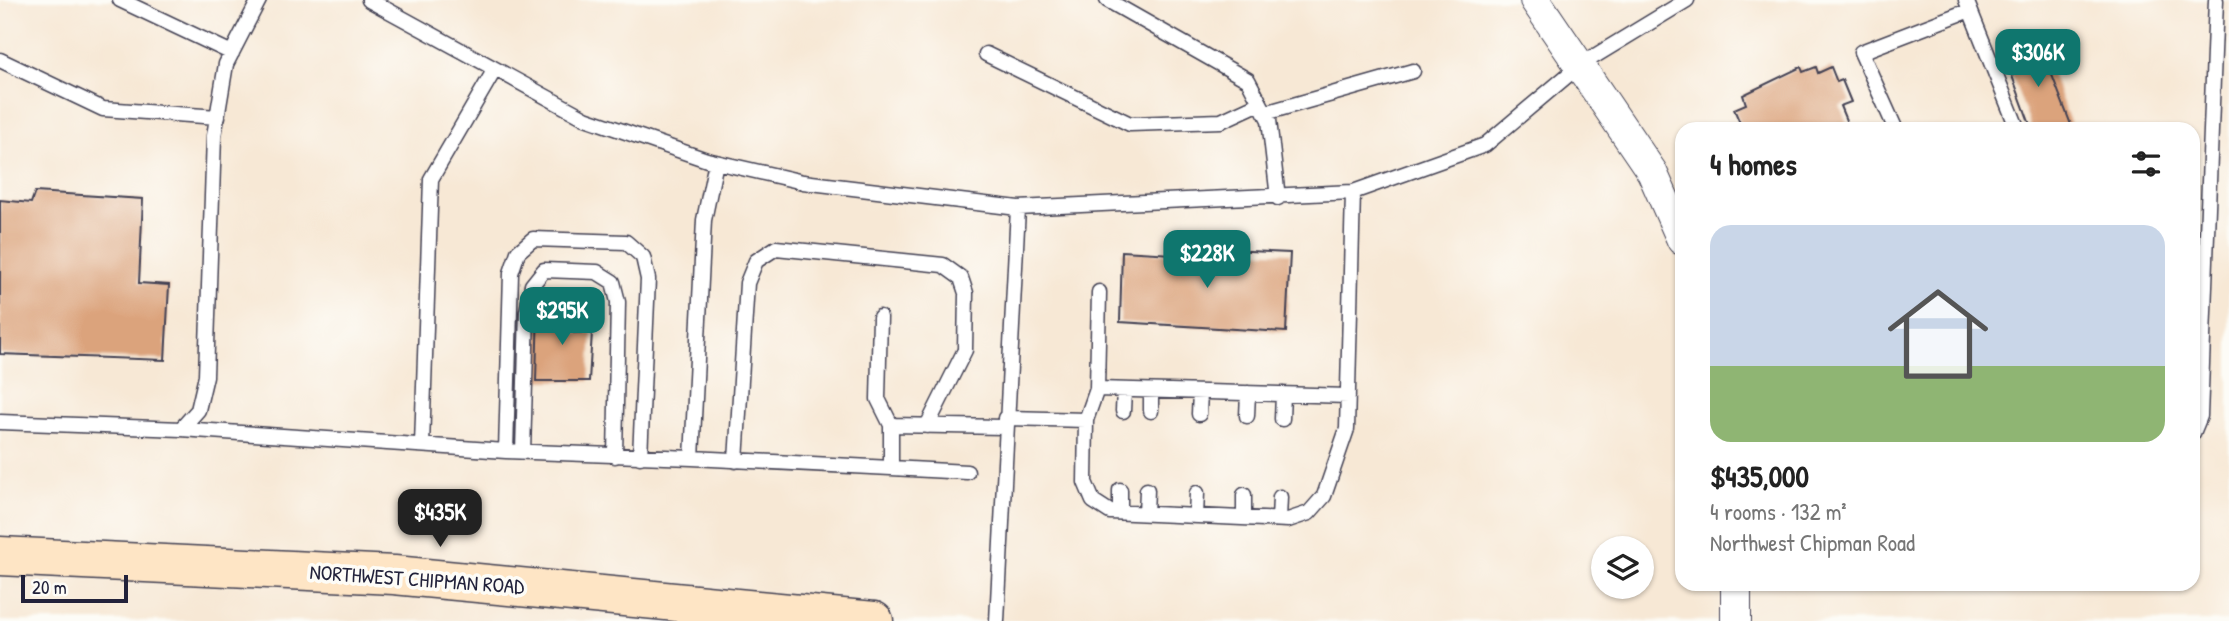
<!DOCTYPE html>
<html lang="en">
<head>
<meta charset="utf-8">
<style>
	body { margin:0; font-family:"Patrick Hand",sans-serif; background:#f6f6f6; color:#222; height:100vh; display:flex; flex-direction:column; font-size:26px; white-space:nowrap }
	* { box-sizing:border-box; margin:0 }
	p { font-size:23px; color:#767676 }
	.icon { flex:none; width:38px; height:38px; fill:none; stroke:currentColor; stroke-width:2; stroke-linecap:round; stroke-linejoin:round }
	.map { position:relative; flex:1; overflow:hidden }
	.details { position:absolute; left:1675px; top:122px; width:525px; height:469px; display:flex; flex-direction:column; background:#fff; border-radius:21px; box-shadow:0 2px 5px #0004 }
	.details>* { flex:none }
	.fabs { position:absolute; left:1591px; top:536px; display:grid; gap:14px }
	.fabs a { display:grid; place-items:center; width:63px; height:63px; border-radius:50%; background:#fff; box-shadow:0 2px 5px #0004; font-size:35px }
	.scale { position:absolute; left:21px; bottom:18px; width:107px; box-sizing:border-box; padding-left:7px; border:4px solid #22223b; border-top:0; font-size:19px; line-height:24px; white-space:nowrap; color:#22223b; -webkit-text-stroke:5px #fdfcf7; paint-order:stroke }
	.price { position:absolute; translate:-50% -60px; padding:0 16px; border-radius:14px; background:#0f766e; color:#fff; font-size:23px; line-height:46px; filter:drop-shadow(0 2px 4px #0008) }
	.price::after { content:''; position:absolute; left:50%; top:42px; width:21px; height:16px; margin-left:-10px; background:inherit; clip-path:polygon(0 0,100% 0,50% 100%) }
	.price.current { background:#222; color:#fff }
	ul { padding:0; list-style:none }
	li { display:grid; align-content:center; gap:14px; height:371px; padding:0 35px }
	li+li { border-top:2px solid #e0e0e0 }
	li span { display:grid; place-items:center; height:217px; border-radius:21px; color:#555 }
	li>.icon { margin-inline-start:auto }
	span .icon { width:126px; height:126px; fill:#fffc; stroke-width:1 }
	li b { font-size:30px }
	h2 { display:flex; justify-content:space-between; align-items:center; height:84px; padding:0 35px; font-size:30px }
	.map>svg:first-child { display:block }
	.building { fill:#dba37c }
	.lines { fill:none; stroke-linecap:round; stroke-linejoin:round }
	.lane-casing { stroke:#424052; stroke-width:17 }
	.street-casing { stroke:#424052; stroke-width:32 }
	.secondary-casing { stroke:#424052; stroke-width:41 }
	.lane { stroke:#fff; stroke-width:14 }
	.street { stroke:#fff; stroke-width:30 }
	.secondary { stroke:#fee5c5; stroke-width:38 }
	.labels { text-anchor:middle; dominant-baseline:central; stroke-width:7; stroke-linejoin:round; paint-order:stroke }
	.street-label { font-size:21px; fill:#22223b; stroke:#fdfcf7 }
</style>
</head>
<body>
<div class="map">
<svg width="2229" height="621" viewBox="0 0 2229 621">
	<rect width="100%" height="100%" fill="#fdfcf7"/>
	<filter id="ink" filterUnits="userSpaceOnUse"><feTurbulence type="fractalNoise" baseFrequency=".0143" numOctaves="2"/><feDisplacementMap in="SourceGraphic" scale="14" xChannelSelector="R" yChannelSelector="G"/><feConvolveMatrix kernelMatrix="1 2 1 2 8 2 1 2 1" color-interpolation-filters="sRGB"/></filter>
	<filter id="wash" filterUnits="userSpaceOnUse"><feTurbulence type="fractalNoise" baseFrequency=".00686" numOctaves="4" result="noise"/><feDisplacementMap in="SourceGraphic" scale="28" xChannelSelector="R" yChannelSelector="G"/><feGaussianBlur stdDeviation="1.57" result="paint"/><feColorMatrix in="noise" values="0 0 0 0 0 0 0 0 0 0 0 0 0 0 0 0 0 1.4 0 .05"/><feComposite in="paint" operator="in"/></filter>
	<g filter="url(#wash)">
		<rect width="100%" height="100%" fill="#f7e8d5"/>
		<g id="blocks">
			<path class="building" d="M 2039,41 L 2073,130 L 2032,130 L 2004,54 Z
				M 1801,67 L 1803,72 L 1816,67 L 1818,73 L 1831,67 L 1837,82 L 1842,80 L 1851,102 L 1840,106 L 1850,130 L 1732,130 L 1731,127 L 1740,123 L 1734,109 L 1746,104 L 1743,95 Z
				M 35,192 L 143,199 L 139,283 L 169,285 L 165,360 L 0,354 L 0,200 L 31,203 Z
				M 1208,249 L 1290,253 L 1286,332 L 1120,322 L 1122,251 L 1207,256 Z
				M 538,307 L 576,308 L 574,333 L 592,332 L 589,381 L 536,381 Z"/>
		</g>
	</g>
	<g filter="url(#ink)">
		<use href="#blocks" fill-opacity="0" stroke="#424052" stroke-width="2"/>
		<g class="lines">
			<g class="lane-casing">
				<path id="lane" d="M 120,0 L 232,53
					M 369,0 L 585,118 L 707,160 L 803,182 L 1018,208 L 1353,192 L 1485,145 L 1580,65 L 1687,0
					M 1107,0 L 1248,80 L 1269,120 L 1278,198
					M 1966,0 L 2018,130
					M 986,54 L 1130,124 L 1221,121 L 1260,103
					M 0,60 L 103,109 L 218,117
					M 1265,113 L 1413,71
					M 1896,130 L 1861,52 L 1970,10
					M 1099,292 L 1097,389 L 1348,396
					M 880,317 L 878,399 L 891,425
					M 1123,411 L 1124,390
					M 1151,411 L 1151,391
					M 1199,414 L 1200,392
					M 1247,416 L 1248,393
					M 1005,418 L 1086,420 L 1085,482 L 1093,501 L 1110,512 L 1288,520 L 1309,513 L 1324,496 L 1347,429 L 1353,192
					M 1282,419 L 1283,394
					M 1086,420 L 1097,389
					M 0,422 L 181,429 L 198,410 L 206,376 L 214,136 L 226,64 L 259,0
					M 181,429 L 506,451 L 692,458 L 704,220 L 716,162
					M 2193,433 L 2200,416 L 2216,0
					M 422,445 L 431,179 L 495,69
					M 506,451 L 511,273 L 518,252 L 533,239 L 626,242 L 643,257 L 648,279 L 640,457
					M 523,452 L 527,312 L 532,285 L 544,270 L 597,272 L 613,282 L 618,302 L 615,456
					M 692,458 L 891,468 L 891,425 L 1004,427
					M 736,461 L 747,283 L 756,261 L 776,248 L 943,265 L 961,278 L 966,293 L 965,350 L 927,426
					M 891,468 L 967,472
					M 1120,512 L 1120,490
					M 1146,513 L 1147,490
					M 1196,516 L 1197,493
					M 1244,517 L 1244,495
					M 1279,519 L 1280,497
					M 997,621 L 1018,208"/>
			</g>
			<g class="street-casing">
				<path id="street" d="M 1535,0 L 1652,172 L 1682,240
					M 1736,584 L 1736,621"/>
			</g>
			<g class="secondary-casing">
				<path id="secondary" d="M 0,556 L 394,575 L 874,621"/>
			</g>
			<use href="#lane" class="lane"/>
			<use href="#street" class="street"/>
			<use href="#secondary" class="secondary"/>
		</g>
	</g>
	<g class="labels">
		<g class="street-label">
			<text transform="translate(417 579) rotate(4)">NORTHWEST CHIPMAN ROAD</text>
		</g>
	</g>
</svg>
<div class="fabs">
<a><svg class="icon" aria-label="layers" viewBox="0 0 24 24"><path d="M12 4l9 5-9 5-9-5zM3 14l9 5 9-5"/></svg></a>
</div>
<div class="scale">20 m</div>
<b class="price" style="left:2038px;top:89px">$306K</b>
<b class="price" style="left:1207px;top:290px">$228K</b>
<b class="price" style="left:562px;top:347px">$295K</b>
<b class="price current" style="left:440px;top:549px">$435K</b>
<section class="details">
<h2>4 homes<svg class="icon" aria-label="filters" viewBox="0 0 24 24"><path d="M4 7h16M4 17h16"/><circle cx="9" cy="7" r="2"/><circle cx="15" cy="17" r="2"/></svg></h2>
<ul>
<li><span style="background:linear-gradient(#c9d6e8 65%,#8fb573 0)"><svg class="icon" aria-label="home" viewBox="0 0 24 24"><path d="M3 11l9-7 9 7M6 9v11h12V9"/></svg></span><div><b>$435,000</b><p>4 rooms · 132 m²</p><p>Northwest Chipman Road</p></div></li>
</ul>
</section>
</div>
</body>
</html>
